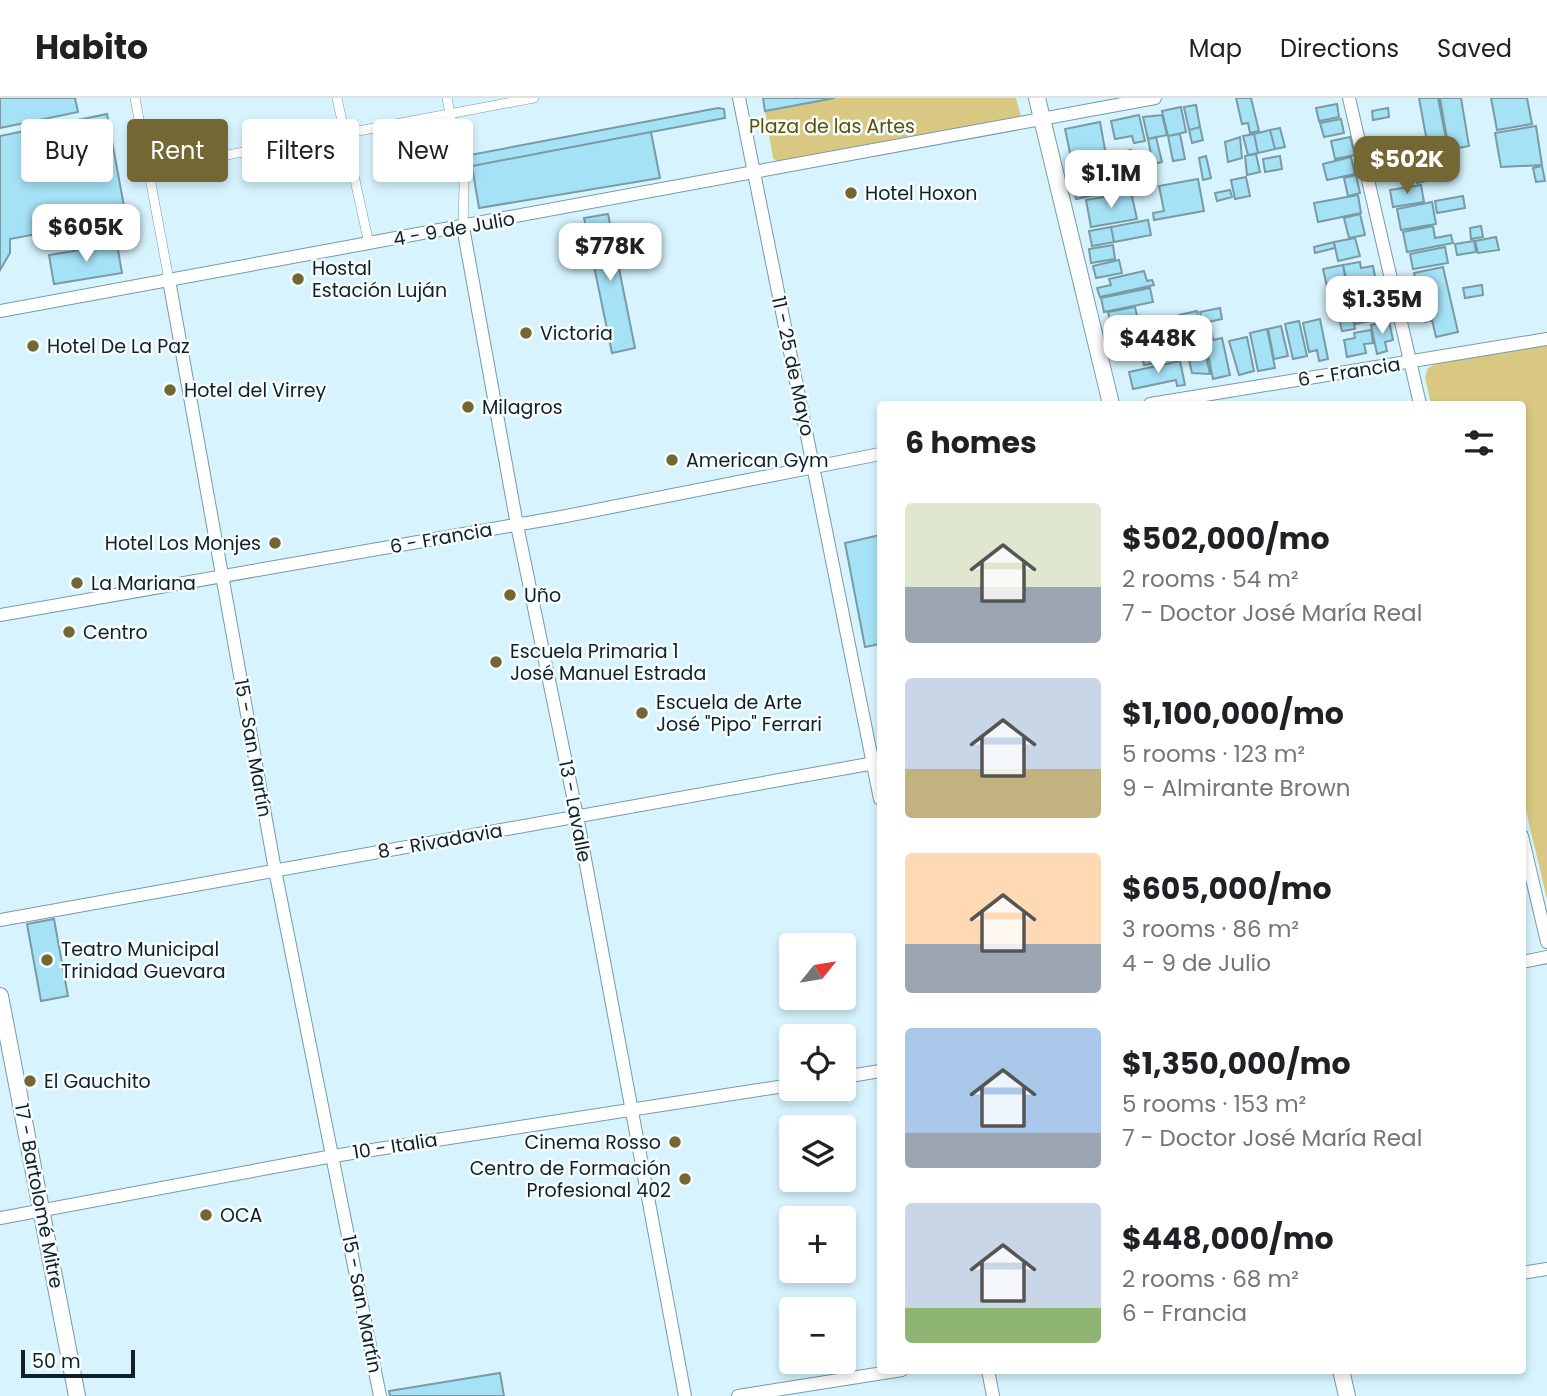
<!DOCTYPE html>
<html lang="en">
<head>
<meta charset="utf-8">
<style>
	body { margin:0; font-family:Poppins,sans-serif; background:#f2f2f2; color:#202124; height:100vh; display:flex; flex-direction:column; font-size:26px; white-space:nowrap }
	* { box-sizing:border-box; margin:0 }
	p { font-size:23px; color:#757577 }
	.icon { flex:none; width:38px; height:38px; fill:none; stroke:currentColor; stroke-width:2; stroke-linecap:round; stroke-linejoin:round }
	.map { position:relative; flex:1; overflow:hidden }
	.sheet { position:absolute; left:877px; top:303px; width:649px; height:973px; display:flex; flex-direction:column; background:#fff; border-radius:7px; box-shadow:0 4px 10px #0003 }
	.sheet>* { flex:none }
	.hud { position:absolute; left:21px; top:21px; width:665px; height:63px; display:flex; gap:14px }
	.needle { width:46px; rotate:60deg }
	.controls { position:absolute; left:779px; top:835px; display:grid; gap:14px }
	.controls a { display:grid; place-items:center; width:77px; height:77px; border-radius:7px; background:#fff; box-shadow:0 4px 10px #0003; font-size:35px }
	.scale { position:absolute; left:21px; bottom:18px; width:114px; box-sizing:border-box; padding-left:7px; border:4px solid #121f24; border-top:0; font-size:19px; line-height:24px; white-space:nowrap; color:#121f24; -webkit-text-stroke:5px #f5fdff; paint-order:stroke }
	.price { position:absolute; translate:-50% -60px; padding:0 16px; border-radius:14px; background:#fff; color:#222; font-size:23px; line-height:46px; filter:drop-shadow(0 2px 4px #0008) }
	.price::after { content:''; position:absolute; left:50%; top:42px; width:21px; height:16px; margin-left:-10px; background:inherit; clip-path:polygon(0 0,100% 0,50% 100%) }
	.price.current { background:#736734; color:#fff }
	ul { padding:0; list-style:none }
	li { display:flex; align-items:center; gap:21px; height:175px; padding:0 28px }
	li span { display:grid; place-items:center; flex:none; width:196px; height:140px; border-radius:7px; color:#555 }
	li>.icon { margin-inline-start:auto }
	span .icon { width:84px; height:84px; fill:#fffc; stroke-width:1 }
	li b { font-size:30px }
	h2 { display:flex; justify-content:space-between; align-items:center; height:84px; padding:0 28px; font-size:30px }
	.tag { padding:0 24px; border-radius:7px; background:#fff; box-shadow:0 4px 10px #0003; font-size:24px; line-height:63px }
	.tag.current { background:#736734; color:#fff }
	header { display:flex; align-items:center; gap:42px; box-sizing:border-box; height:98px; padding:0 35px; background:#fff; border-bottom:2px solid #e0e0e0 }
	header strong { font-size:33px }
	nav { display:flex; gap:38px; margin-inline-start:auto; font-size:24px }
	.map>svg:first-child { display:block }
	.green { fill:#d9c882 }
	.building { fill:#a6e2f6; stroke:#799ba6; stroke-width:2 }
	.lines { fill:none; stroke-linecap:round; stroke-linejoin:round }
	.pedestrian-casing { stroke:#789aa5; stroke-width:10 }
	.minor-casing { stroke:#789aa5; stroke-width:14 }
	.tertiary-casing { stroke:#789aa5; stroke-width:18 }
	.pedestrian { stroke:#fff; stroke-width:9 }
	.minor { stroke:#fff; stroke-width:12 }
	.tertiary { stroke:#fff; stroke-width:16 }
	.poi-dot { fill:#736734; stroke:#f5fdff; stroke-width:2.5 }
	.labels { text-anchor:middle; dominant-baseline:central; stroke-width:5; stroke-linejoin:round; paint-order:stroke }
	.park-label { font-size:19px; fill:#5e4f08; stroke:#f5fdff }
	.poi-label { font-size:19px; fill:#121f24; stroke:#f5fdff; text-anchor:start }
	.street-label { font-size:19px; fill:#121f24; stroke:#f5fdff }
</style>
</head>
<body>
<header>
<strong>Habito</strong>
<nav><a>Map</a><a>Directions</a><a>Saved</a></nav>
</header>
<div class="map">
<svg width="1547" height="1298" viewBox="0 0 1547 1298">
	<rect width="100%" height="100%" fill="#d7f4fe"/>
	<path class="green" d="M 835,0 L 1016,0 L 1021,18 L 778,65 L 773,60 L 765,13 Z
		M 1547,246 L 1547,801 L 1522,696 L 1522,306 L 1431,306 L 1425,279 L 1428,270 L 1438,265 Z"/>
	<path class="building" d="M 0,0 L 75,0 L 78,14 L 0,30 Z
		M 763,0 L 835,0 L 765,13 Z
		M 1236,0 L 1251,0 L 1259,33 L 1250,35 L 1248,25 L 1242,26 Z
		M 1419,0 L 1438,0 L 1446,41 L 1427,44 Z
		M 1440,0 L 1461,0 L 1469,48 L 1449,52 Z
		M 1491,0 L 1527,0 L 1532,26 L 1497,32 Z
		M 1337,6 L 1339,19 L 1319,23 L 1316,10 Z
		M 1196,7 L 1200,29 L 1189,32 L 1184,9 Z
		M 1181,9 L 1186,34 L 1168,38 L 1162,13 Z
		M 718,10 L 724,11 L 725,20 L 472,68 L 470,57 Z
		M 1388,10 L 1389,19 L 1373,22 L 1372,13 Z
		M 107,16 L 126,119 L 10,141 L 10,155 L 0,172 L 0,38 Z
		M 1139,17 L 1145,43 L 1134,45 L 1132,38 L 1115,41 L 1111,23 Z
		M 1162,17 L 1167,37 L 1148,41 L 1143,19 Z
		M 1341,21 L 1344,35 L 1324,39 L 1320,25 Z
		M 1100,24 L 1106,57 L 1072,64 L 1065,31 Z
		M 1536,28 L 1542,67 L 1501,69 L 1495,35 Z
		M 1200,29 L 1203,42 L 1192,45 L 1189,32 Z
		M 1280,30 L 1285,49 L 1275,51 L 1270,32 Z
		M 1270,32 L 1275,51 L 1258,55 L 1254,36 Z
		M 651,34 L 660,80 L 479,110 L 472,68 Z
		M 1180,36 L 1185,61 L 1173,63 L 1168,38 Z
		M 1254,36 L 1258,55 L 1248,57 L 1243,38 Z
		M 1156,39 L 1162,64 L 1153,66 L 1148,41 Z
		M 1240,39 L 1242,60 L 1228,64 L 1225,44 Z
		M 1350,39 L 1355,57 L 1335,61 L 1331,43 Z
		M 1131,52 L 1134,70 L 1124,72 L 1121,54 Z
		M 1121,54 L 1124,72 L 1075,81 L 1072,64 Z
		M 1256,56 L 1260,74 L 1247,77 L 1245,58 Z
		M 1206,58 L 1211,80 L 1203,82 L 1199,60 Z
		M 1280,58 L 1282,71 L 1265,74 L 1263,61 Z
		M 1431,58 L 1436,81 L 1417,85 L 1415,76 L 1394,80 L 1391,67 Z
		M 1351,59 L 1355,76 L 1327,82 L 1323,66 Z
		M 1542,68 L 1545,83 L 1536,84 L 1533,70 Z
		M 1121,75 L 1124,91 L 1076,101 L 1073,84 Z
		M 1356,77 L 1360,95 L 1348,98 L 1344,80 Z
		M 1246,79 L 1250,98 L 1235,101 L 1231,82 Z
		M 1198,81 L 1204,113 L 1154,122 L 1153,115 L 1164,113 L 1159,88 Z
		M 1421,87 L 1424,104 L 1393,109 L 1390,92 Z
		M 1230,92 L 1232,99 L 1217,103 L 1215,95 Z
		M 1131,94 L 1137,121 L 1091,129 L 1086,102 Z
		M 1358,97 L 1361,115 L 1318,124 L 1314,105 Z
		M 1463,98 L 1465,110 L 1437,115 L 1435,103 Z
		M 1432,104 L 1436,126 L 1401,132 L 1397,111 Z
		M 608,116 L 635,250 L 612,255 L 584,120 Z
		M 1360,116 L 1365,137 L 1349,140 L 1344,120 Z
		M 1148,122 L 1151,137 L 1114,144 L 1111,129 Z
		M 1433,128 L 1435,140 L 1451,137 L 1453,145 L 1407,154 L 1403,134 Z
		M 1481,128 L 1483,139 L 1471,141 L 1470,130 Z
		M 1111,129 L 1114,144 L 1092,148 L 1089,133 Z
		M 1496,139 L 1499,152 L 1478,155 L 1475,143 Z
		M 1355,140 L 1360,158 L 1338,163 L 1334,144 Z
		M 1474,143 L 1476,154 L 1457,157 L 1455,146 Z
		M 1334,144 L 1335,150 L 1315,155 L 1314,149 Z
		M 117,146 L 122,175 L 54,186 L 49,157 Z
		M 1113,147 L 1115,161 L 1091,165 L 1089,151 Z
		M 1445,149 L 1448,165 L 1413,171 L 1410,156 Z
		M 1119,162 L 1122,175 L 1096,180 L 1093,168 Z
		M 1360,164 L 1361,170 L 1373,168 L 1376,184 L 1348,189 L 1343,167 Z
		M 1343,167 L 1347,189 L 1328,193 L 1323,171 Z
		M 1443,169 L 1458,234 L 1436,239 L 1432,222 L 1425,224 L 1414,175 Z
		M 1144,173 L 1147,183 L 1152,182 L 1154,187 L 1100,199 L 1097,190 L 1111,187 L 1109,181 Z
		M 1378,185 L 1381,202 L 1350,209 L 1346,192 Z
		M 1482,187 L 1483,197 L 1465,200 L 1463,190 Z
		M 1150,190 L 1153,204 L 1104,214 L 1101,200 Z
		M 1387,204 L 1390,219 L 1355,226 L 1352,210 L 1358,209 L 1359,214 Z
		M 1135,209 L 1139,227 L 1112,233 L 1108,214 Z
		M 1220,210 L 1222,221 L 1203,225 L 1200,214 Z
		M 1197,213 L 1202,237 L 1184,240 L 1179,217 Z
		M 1352,213 L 1355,231 L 1342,233 L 1338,216 Z
		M 1320,221 L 1328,261 L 1319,263 L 1317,252 L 1309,254 L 1303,225 Z
		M 1299,223 L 1307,258 L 1293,261 L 1285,226 Z
		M 1389,223 L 1393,242 L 1385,244 L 1387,253 L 1377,256 L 1371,227 Z
		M 1210,225 L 1213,242 L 1222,240 L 1230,277 L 1213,281 L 1202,227 Z
		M 1281,228 L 1288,258 L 1274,261 L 1268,231 Z
		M 1267,231 L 1275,270 L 1258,273 L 1250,235 Z
		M 1371,232 L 1373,245 L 1364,246 L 1366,255 L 1347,259 L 1344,242 L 1355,240 L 1354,235 Z
		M 1247,239 L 1254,273 L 1239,277 L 1229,243 Z
		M 1172,246 L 1175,261 L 1144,267 L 1141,253 Z
		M 1204,249 L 1210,276 L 1192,275 L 1187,253 Z
		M 1180,263 L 1185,287 L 1177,288 L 1176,282 L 1133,291 L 1129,274 Z
		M 880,437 L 880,546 L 865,549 L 845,445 Z
		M 54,821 L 68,898 L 41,903 L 27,826 Z
		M 500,1275 L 504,1298 L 390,1298 L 389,1293 Z"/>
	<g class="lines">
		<g class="pedestrian-casing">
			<path id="pedestrian" d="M 135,0 L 169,182
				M 337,0 L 369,146
				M 447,0 L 464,86 L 463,129
				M296 41a15 15 0 1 1 30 0a15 15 0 1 1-30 0Z
				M 326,39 L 534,0
				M 149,72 L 295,44"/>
		</g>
		<g class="minor-casing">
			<path id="minor" d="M 739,0 L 880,701
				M 1349,0 L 1420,306
				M 463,129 L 517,427 L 577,718 L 685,1298
				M 169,182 L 275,772 L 380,1298
				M 0,213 L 1155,0
				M 1150,306 L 1547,241
				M 0,517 L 561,419 L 880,356
				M 1522,738 L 1547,844
				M 0,822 L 880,664
				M 1522,864 L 1547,859
				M 844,979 L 880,973
				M 0,1120 L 333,1058 L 791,987
				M 1522,1175 L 1547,1171
				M 988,1272 L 993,1298
				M 738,1298 L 902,1272"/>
		</g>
		<g class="tertiary-casing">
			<path id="tertiary" d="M 1037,0 L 1111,306
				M 0,898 L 77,1298
				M 1341,1272 L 1347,1298"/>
		</g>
		<use href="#pedestrian" class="pedestrian"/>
		<use href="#minor" class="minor"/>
		<use href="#tertiary" class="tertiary"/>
	</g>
	<g class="poi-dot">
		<circle cx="851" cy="95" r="7"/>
		<circle cx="298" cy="181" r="7"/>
		<circle cx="526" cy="235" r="7"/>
		<circle cx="33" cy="248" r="7"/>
		<circle cx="170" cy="292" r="7"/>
		<circle cx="468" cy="309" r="7"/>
		<circle cx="672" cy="362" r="7"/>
		<circle cx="275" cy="445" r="7"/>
		<circle cx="77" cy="485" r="7"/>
		<circle cx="510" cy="497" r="7"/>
		<circle cx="69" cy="534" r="7"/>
		<circle cx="496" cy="564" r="7"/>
		<circle cx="642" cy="615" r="7"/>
		<circle cx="47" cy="862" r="7"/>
		<circle cx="30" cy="983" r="7"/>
		<circle cx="675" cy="1044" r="7"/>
		<circle cx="685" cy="1081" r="7"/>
		<circle cx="206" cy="1117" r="7"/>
	</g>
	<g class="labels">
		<g class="park-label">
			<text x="832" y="28">Plaza de las Artes</text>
		</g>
		<g class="poi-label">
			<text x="865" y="95">Hotel Hoxon</text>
			<text x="312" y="170">Hostal<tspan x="312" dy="22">Estación Luján</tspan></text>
			<text x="540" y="235">Victoria</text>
			<text x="47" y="248">Hotel De La Paz</text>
			<text x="184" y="292">Hotel del Virrey</text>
			<text x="482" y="309">Milagros</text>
			<text x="686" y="362">American Gym</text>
			<text x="261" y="445" text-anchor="end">Hotel Los Monjes</text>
			<text x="91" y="485">La Mariana</text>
			<text x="524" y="497">Uño</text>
			<text x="83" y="534">Centro</text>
			<text x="510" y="553">Escuela Primaria 1<tspan x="510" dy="22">José Manuel Estrada</tspan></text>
			<text x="656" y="604">Escuela de Arte<tspan x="656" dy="22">José "Pipo" Ferrari</tspan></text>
			<text x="61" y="851">Teatro Municipal<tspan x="61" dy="22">Trinidad Guevara</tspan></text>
			<text x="44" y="983">El Gauchito</text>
			<text x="661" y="1044" text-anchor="end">Cinema Rosso</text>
			<text x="671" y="1070" text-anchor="end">Centro de Formación<tspan x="671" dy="22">Profesional 402</tspan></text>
			<text x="220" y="1117">OCA</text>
		</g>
		<g class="street-label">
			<text transform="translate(454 131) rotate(-10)">4 - 9 de Julio</text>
			<text transform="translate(793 268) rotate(78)">11 - 25 de Mayo</text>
			<text transform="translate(1349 274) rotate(-9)">6 - Francia</text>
			<text transform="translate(441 440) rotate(-10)">6 - Francia</text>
			<text transform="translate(253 650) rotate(80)">15 - San Martín</text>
			<text transform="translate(575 713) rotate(79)">13 - Lavalle</text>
			<text transform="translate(440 743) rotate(-10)">8 - Rivadavia</text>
			<text transform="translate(395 1048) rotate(-9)">10 - Italia</text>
			<text transform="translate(39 1098) rotate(79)">17 - Bartolomé Mitre</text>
			<text transform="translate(362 1206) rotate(79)">15 - San Martín</text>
		</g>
	</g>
</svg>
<div class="controls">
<a><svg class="needle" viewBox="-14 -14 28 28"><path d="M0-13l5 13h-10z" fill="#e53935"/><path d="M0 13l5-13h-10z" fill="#757577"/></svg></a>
<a><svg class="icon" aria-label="locate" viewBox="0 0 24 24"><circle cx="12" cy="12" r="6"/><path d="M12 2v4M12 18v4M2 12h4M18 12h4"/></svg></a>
<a><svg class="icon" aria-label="layers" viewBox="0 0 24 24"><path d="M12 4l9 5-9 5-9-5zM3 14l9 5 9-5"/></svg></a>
<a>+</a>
<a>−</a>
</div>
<div class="scale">50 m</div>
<b class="price current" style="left:1407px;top:98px">$502K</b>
<b class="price" style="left:1111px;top:112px">$1.1M</b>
<b class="price" style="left:86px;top:166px">$605K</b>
<b class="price" style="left:610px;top:185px">$778K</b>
<b class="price" style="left:1382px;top:238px">$1.35M</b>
<b class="price" style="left:1158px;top:277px">$448K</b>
<div class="hud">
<a class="tag">Buy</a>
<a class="tag current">Rent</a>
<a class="tag">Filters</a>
<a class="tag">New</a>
</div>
<section class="sheet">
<h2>6 homes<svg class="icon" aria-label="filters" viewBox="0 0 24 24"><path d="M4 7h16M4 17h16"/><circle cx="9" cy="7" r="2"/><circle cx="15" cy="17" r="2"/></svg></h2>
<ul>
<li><span style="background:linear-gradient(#dfe7d0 60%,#9aa5b1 0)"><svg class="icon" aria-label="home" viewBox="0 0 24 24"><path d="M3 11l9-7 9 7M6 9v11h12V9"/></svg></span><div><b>$502,000/mo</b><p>2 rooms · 54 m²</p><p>7 - Doctor José María Real</p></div></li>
<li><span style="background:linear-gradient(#c9d6e8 65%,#c2b280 0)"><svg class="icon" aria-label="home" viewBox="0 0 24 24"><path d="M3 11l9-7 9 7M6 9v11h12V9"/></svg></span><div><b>$1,100,000/mo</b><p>5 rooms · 123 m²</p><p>9 - Almirante Brown</p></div></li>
<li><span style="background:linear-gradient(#ffd9b3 65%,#9aa5b1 0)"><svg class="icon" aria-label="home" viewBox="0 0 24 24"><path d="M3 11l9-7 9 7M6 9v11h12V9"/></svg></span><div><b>$605,000/mo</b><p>3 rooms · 86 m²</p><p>4 - 9 de Julio</p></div></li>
<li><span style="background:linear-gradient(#a9c7e8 75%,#9aa5b1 0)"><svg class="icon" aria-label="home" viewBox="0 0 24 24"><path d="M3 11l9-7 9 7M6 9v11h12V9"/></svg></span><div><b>$1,350,000/mo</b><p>5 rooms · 153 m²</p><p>7 - Doctor José María Real</p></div></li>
<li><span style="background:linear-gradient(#c9d6e8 75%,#8fb573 0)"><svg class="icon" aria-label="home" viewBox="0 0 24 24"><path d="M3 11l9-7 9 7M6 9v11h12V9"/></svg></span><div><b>$448,000/mo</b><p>2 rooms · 68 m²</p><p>6 - Francia</p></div></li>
</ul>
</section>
</div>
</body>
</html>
